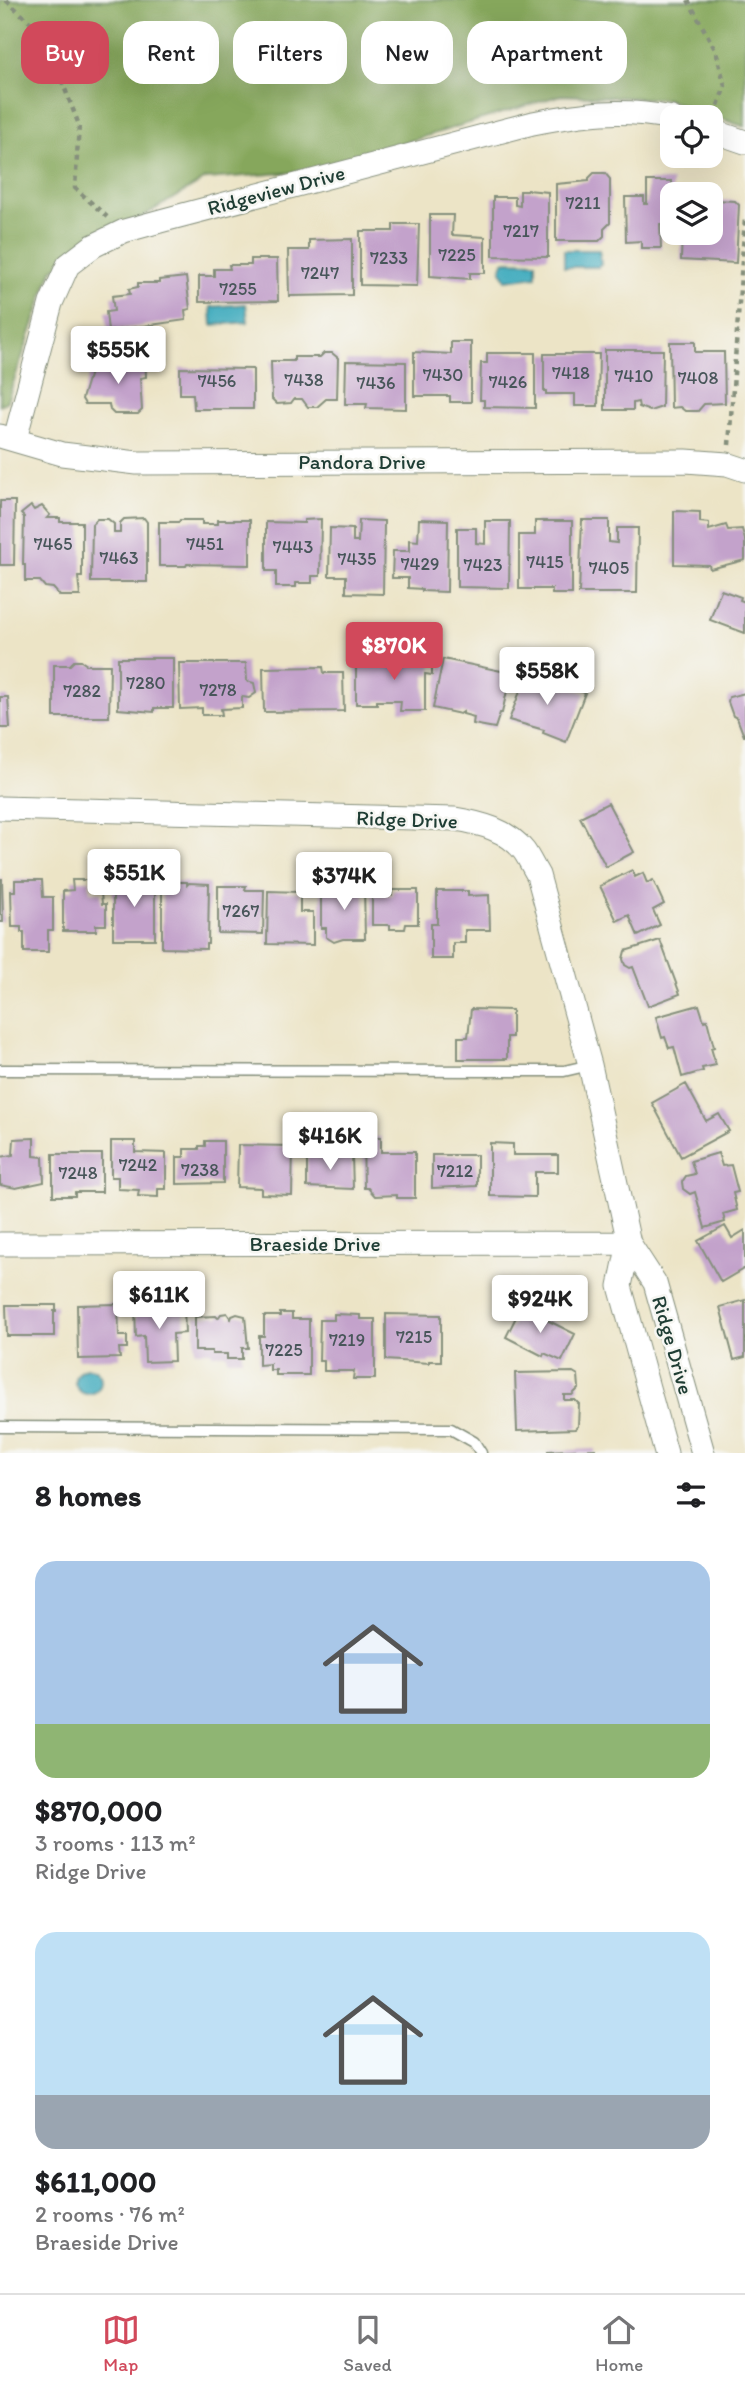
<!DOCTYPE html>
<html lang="en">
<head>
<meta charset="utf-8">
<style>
	body { margin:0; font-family:Itim,sans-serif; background:#f2f2f2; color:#202124; height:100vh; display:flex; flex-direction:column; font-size:26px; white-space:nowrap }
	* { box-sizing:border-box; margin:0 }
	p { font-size:23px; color:#757577 }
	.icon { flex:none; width:38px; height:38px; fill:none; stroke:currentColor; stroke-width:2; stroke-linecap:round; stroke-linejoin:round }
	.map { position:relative; height:1453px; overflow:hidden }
	.side { display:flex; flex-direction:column; background:#fff; flex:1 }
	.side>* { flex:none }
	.top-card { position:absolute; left:21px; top:21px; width:704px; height:63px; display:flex; gap:14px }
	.buttons { position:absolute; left:660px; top:105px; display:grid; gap:14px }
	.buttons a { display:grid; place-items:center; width:63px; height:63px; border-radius:14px; background:#fff; box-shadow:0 7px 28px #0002; font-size:35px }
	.price { position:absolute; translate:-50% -60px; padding:0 16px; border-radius:7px; background:#fff; color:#222; font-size:23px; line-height:46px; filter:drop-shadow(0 2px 4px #0008) }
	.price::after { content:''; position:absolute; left:50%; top:42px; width:21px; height:16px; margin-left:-10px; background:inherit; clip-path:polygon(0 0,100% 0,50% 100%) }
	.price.current { background:#d1495b; color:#fff }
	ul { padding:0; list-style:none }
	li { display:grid; align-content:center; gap:14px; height:371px; padding:0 35px }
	li span { display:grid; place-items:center; height:217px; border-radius:21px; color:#555 }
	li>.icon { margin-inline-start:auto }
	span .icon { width:126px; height:126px; fill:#fffc; stroke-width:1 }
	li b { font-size:30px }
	h2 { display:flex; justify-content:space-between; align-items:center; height:84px; padding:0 35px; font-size:30px }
	.tag { padding:0 24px; border-radius:21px; background:#fff; box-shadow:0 7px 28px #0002; font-size:24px; line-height:63px }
	.tag.current { background:#d1495b; color:#fff }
	.tabs { display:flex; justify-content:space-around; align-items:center; height:98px; border-top:2px solid #e0e0e0; background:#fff; font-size:19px; color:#757577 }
	.tabs a { display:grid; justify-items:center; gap:4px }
	.tabs .current { color:#d1495b }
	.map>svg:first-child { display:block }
	.forest { fill:#86a75b; stroke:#527248; stroke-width:2 }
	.water { fill:#3eaabd; stroke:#2e7478; stroke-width:2 }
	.building { fill:#c3a2cb }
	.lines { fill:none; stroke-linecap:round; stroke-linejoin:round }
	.lane-casing { stroke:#86907d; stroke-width:13 }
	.street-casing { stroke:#86907d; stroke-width:25 }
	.path { stroke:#86907d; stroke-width:4.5; stroke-dasharray:5 5; stroke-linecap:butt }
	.lane { stroke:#fff; stroke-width:10 }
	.street { stroke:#fff; stroke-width:23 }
	.labels { text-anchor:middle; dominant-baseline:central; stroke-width:5; stroke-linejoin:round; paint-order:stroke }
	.number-label { font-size:18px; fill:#48565a }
	.street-label { font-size:21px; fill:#1f3d34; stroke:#f6f6f2 }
</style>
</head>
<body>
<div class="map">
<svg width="745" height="1453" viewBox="0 0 745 1453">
	<rect width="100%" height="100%" fill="#f6f6f2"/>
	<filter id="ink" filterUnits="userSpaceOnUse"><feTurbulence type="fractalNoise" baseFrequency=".0143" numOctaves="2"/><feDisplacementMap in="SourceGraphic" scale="14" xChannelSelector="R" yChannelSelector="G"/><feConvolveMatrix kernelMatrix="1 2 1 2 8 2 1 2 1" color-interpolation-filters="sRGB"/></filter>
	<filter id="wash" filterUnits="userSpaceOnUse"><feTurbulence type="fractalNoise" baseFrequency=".00686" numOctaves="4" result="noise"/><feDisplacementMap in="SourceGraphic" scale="28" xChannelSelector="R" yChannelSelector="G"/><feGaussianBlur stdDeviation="1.57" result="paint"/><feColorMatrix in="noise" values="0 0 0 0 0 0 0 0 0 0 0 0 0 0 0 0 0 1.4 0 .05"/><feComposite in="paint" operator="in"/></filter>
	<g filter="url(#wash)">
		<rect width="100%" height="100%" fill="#ece4c6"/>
		<path class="forest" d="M 0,0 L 745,0 L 745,127 L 666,99 L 561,95 L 312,171 L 206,179 L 52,270 L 7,401 L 0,405 Z"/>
		<path class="water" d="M 564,250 L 599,250 L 601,264 L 598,267 L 564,267 Z
			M 507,261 L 536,262 L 536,276 L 506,280 L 501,270 L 504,262 Z
			M 246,304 L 248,322 L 212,325 L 211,307 Z
			M75 1381a13 13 0 1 1 26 0a13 13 0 1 1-26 0Z"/>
		<g id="blocks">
			<path class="building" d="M 594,173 L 605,173 L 610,179 L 610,223 L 604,229 L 604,236 L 599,241 L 556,241 L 556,184 L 589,181 L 589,178 Z
				M 647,181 L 672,181 L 672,224 L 660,224 L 661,248 L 641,248 L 641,241 L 626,242 L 625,197 L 644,197 L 644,204 L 647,204 Z
				M 527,190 L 548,192 L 548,257 L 493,256 L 493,197 L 515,197 L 515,205 L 520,206 L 520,191 L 527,191 Z
				M 715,200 L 735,201 L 739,205 L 736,263 L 681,260 L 682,233 L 710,233 L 711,204 Z
				M 430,215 L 453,215 L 452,235 L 485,237 L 485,273 L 470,273 L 470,279 L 430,276 Z
				M 393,224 L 419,224 L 417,286 L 360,285 L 360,231 L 393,231 Z
				M 352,239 L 352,295 L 289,296 L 288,250 L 309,250 L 309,240 Z
				M 251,259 L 277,259 L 278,301 L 199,302 L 199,276 L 214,276 L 214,269 L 230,269 L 229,265 L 251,265 Z
				M 186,277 L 190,309 L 185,310 L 186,320 L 108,331 L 106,312 L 114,311 L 112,296 L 130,294 L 129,289 L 138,287 L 138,283 L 159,283 L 159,280 Z
				M 451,342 L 471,342 L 471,402 L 450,402 L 450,396 L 414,396 L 414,352 L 451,354 Z
				M 670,342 L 695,342 L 695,352 L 724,352 L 725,403 L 704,404 L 698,411 L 685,411 L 680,407 L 671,408 Z
				M 605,350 L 663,350 L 662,407 L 650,411 L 639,407 L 638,402 L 633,403 L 633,410 L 605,410 Z
				M 324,353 L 332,353 L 338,358 L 337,399 L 326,399 L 317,407 L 308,407 L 302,399 L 294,399 L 291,403 L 277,404 L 272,399 L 271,361 L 294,361 L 294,357 L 320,357 Z
				M 487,353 L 535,353 L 535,408 L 484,407 L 484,400 L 480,400 L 481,363 L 487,363 Z
				M 544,354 L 599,354 L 598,406 L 575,406 L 575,394 L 546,394 L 546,391 L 544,391 Z
				M 145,356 L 146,377 L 140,378 L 142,410 L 138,414 L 114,414 L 110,410 L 109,404 L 85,404 L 82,399 L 91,369 L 116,368 L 115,357 Z
				M 346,361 L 406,362 L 406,409 L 366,408 L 367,404 L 345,404 Z
				M 180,368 L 253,369 L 253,409 L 194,409 L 193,394 L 180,394 Z
				M 0,501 L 15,501 L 14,565 L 0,565 Z
				M 31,506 L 34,510 L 42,506 L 50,515 L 47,518 L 60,518 L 60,522 L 82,522 L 82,577 L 78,577 L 80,596 L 60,596 L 53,588 L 45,587 L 40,581 L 25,581 L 25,565 L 23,565 L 24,517 L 21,514 Z
				M 674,511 L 700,512 L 700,522 L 709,523 L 709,530 L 726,525 L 728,530 L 742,529 L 745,540 L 745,560 L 710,569 L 709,565 L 674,564 Z
				M 144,518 L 147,522 L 147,582 L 91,582 L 92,524 L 97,519 L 108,519 L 114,524 L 114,533 L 120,533 L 120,523 L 124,519 Z
				M 321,519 L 320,576 L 312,576 L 312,583 L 296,583 L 296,587 L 276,587 L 276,571 L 266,571 L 266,522 L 304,523 L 304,520 Z
				M 419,519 L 448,520 L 447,592 L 422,591 L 422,589 L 408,588 L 408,578 L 392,578 L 393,551 L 409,551 L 409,540 L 418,541 Z
				M 180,520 L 202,520 L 202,524 L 218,524 L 218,520 L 250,520 L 250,565 L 187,564 L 186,566 L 159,566 L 159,522 L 179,522 Z
				M 359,520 L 384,521 L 383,594 L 346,593 L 346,576 L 329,576 L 330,528 L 353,529 L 353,542 L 358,542 Z
				M 582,520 L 609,520 L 609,542 L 617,543 L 617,528 L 638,528 L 637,593 L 579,593 Z
				M 485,521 L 510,521 L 509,588 L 457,587 L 457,528 L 476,528 L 476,543 L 485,544 Z
				M 535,521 L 572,521 L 572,594 L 552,594 L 552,589 L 519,589 L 519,535 L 535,535 Z
				M 721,590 L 741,597 L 740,600 L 745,602 L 745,633 L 710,620 Z
				M 397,657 L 432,658 L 432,675 L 425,674 L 425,711 L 400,711 L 401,701 L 377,701 L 377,704 L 356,704 L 356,661 L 397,662 Z
				M 118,658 L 173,658 L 173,708 L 154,708 L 154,712 L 118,709 Z
				M 443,659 L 511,673 L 502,713 L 500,713 L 495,728 L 473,724 L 474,717 L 463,714 L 463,712 L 460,714 L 433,708 Z
				M 74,661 L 81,661 L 87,665 L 110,665 L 109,717 L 54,717 L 54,665 L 70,665 Z
				M 179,663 L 246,663 L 247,681 L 254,683 L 256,693 L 249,698 L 242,697 L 242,708 L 221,709 L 222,715 L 202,715 L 202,708 L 180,709 Z
				M 323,667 L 324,673 L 343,673 L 344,711 L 264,712 L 263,668 Z
				M 530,673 L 558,687 L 560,683 L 585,693 L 566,742 L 543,733 L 544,730 L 509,720 L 526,676 L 528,677 Z
				M 745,693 L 745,736 L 744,736 L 737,718 L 733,716 L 728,702 L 729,697 Z
				M 0,697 L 8,697 L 10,728 L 0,728 Z
				M 608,803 L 634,852 L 606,867 L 580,817 Z
				M 632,870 L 635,877 L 643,873 L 647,883 L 653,880 L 664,904 L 653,910 L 660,925 L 638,936 L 629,915 L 617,921 L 600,886 Z
				M 125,874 L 137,874 L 137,883 L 155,883 L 155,939 L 113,939 L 113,882 L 125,881 Z
				M 0,879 L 2,879 L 3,922 L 0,922 Z
				M 15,880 L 42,880 L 43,897 L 53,897 L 53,930 L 48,930 L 48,952 L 24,952 L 24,932 L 21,932 L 21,927 L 12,927 L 11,891 L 15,891 Z
				M 72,880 L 90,880 L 90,892 L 101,892 L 102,904 L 106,904 L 106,925 L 96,925 L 96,931 L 63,931 L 63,891 L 73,890 Z
				M 171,882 L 187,882 L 187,885 L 189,883 L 209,884 L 208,944 L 206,944 L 206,949 L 162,948 L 162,887 L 171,887 Z
				M 342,883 L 364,883 L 365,939 L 343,939 L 334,942 L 326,937 L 326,928 L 321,928 L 321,887 L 341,887 Z
				M 218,886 L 246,886 L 245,890 L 264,890 L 263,934 L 218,933 Z
				M 392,890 L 418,890 L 418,924 L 406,924 L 405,929 L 390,929 L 390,925 L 372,925 L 372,895 L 392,895 Z
				M 268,891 L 300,892 L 300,912 L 313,912 L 313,945 L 267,944 Z
				M 437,891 L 468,891 L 468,896 L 489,895 L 490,930 L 465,930 L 465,943 L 453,943 L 453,959 L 431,959 L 431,924 L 437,924 Z
				M 660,940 L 680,994 L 648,1006 L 633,967 L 630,968 L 625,965 L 623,959 L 625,951 Z
				M 699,1005 L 704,1021 L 707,1020 L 714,1047 L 711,1048 L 716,1065 L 702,1068 L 703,1071 L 682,1077 L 674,1047 L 669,1048 L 665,1037 L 662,1038 L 656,1017 Z
				M 471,1009 L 512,1010 L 512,1037 L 507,1037 L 507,1059 L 458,1059 L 458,1037 L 468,1037 Z
				M 686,1084 L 706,1121 L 719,1114 L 729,1131 L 681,1157 L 652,1103 Z
				M 363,1137 L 381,1137 L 381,1152 L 415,1152 L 415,1198 L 397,1198 L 397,1195 L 375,1196 L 368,1188 L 364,1188 Z
				M 34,1138 L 34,1156 L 43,1157 L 44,1182 L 16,1188 L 0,1185 L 0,1157 L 13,1155 L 14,1139 Z
				M 111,1141 L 135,1141 L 135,1152 L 166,1153 L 166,1189 L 158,1189 L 158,1197 L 138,1196 L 139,1190 L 118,1189 L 118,1177 L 111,1177 Z
				M 205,1141 L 223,1141 L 223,1183 L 177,1184 L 177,1157 L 184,1157 L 184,1149 L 199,1149 L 199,1146 L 205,1146 Z
				M 490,1143 L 513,1144 L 513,1155 L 558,1155 L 558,1172 L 535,1172 L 535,1197 L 490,1196 Z
				M 238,1145 L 293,1146 L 292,1195 L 261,1194 L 261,1188 L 237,1187 Z
				M 718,1153 L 722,1166 L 731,1165 L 738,1192 L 733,1193 L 737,1210 L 723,1214 L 725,1222 L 705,1228 L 695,1192 L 690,1194 L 683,1189 L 682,1182 L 686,1176 L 695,1174 L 691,1161 Z
				M 53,1154 L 102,1154 L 102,1192 L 75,1192 L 75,1196 L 53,1196 Z
				M 352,1155 L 353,1189 L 307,1187 L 307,1156 Z
				M 432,1155 L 477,1155 L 477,1186 L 432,1188 Z
				M 725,1226 L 732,1238 L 745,1230 L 745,1268 L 721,1282 L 698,1241 Z
				M 745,1300 L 745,1357 L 734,1360 L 720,1307 Z
				M 118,1304 L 119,1336 L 127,1336 L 127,1348 L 119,1348 L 120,1358 L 78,1359 L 77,1305 Z
				M 6,1305 L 56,1305 L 56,1311 L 54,1311 L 54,1336 L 7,1336 Z
				M 184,1307 L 185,1333 L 173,1334 L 174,1361 L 145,1362 L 144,1336 L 136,1337 L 135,1308 Z
				M 521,1307 L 575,1334 L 562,1361 L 544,1353 L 543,1356 L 506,1337 Z
				M 227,1313 L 231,1319 L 232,1316 L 237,1314 L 245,1316 L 248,1348 L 242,1348 L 242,1359 L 227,1359 L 227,1354 L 212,1354 L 212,1351 L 195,1351 L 195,1317 L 216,1316 L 218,1318 L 221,1314 Z
				M 280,1313 L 292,1313 L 292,1319 L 309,1319 L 309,1375 L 276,1375 L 276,1370 L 270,1370 L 270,1364 L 259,1365 L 259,1336 L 264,1336 L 264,1316 L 280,1316 Z
				M 334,1314 L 360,1315 L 360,1319 L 375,1319 L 375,1379 L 353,1379 L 354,1371 L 324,1371 L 324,1361 L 319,1361 L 320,1320 L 334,1320 Z
				M 386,1314 L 441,1315 L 441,1361 L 429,1361 L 429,1363 L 386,1360 Z
				M 573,1372 L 578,1375 L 579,1388 L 572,1395 L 564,1395 L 564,1400 L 575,1400 L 579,1404 L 578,1426 L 575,1429 L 517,1431 L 515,1373 Z
				M 595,1449 L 595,1453 L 548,1453 L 548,1451 Z"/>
		</g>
	</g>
	<g filter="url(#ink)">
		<use href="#blocks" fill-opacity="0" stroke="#86907d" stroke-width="2"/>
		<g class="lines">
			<g class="lane-casing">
				<path id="lane" d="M 0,1070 L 564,1071 L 590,1065
					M 0,1427 L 451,1429 L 474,1442 L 481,1453"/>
			</g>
			<g class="street-casing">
				<path id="street" d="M 710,130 L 745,142
					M 0,436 L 62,454 L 137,463 L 686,461 L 727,464 L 745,470
					M 15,439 L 51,303 L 68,265 L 93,246 L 124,231 L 164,220 L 533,123 C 584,113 621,108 672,118
					M 0,808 L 455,819 C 480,823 508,830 524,851 C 529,858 533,867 538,875 L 590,1065 L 629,1243 L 655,1283 L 703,1453
					M 629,1243 L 620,1286 L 666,1453
					M 0,1244 L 629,1243"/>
			</g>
			<path class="path" d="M 6,0 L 44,35 L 79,125 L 75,188 L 107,217
				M 688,0 L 716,51 L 725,86 L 716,111
				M 729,445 L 745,218"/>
			<use href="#lane" class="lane"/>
			<use href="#street" class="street"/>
		</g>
	</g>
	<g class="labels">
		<g class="number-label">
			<text x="583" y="203">7211</text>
			<text x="521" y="231">7217</text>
			<text x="457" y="255">7225</text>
			<text x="389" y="258">7233</text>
			<text x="320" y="273">7247</text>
			<text x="238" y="289">7255</text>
			<text x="571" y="373">7418</text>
			<text x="443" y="375">7430</text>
			<text x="634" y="376">7410</text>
			<text x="698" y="378">7408</text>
			<text x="304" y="380">7438</text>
			<text x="217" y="381">7456</text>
			<text x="508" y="382">7426</text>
			<text x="376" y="383">7436</text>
			<text x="53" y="544">7465</text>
			<text x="205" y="544">7451</text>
			<text x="293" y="547">7443</text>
			<text x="119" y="558">7463</text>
			<text x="357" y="559">7435</text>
			<text x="545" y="562">7415</text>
			<text x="420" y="564">7429</text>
			<text x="483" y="565">7423</text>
			<text x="609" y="568">7405</text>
			<text x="146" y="683">7280</text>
			<text x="218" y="690">7278</text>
			<text x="82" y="691">7282</text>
			<text x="241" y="911">7267</text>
			<text x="138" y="1165">7242</text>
			<text x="200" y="1170">7238</text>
			<text x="455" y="1171">7212</text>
			<text x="78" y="1173">7248</text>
			<text x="414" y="1337">7215</text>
			<text x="347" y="1340">7219</text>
			<text x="284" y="1350">7225</text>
		</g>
		<g class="street-label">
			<text transform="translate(276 190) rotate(-15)">Ridgeview Drive</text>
			<text x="362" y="461">Pandora Drive</text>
			<text transform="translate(407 819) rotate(2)">Ridge Drive</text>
			<text x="315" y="1243">Braeside Drive</text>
			<text transform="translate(673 1345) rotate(74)">Ridge Drive</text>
		</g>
	</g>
</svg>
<div class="buttons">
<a><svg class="icon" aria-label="locate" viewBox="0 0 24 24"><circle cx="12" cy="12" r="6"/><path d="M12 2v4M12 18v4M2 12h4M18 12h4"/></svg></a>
<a><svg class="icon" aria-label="layers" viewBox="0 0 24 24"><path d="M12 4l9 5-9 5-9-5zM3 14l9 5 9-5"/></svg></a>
</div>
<b class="price" style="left:118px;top:386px">$555K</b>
<b class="price current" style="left:394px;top:682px">$870K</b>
<b class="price" style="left:547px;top:707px">$558K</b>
<b class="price" style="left:134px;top:909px">$551K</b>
<b class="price" style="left:344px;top:912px">$374K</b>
<b class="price" style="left:330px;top:1172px">$416K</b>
<b class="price" style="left:159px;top:1331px">$611K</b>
<b class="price" style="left:540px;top:1335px">$924K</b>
<div class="top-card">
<a class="tag current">Buy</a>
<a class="tag">Rent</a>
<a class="tag">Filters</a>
<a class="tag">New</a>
<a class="tag">Apartment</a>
</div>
</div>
<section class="side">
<h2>8 homes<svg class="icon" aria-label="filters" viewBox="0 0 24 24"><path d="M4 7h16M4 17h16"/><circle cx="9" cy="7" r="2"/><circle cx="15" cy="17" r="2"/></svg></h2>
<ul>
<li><span style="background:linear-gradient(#a9c7e8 75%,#8fb573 0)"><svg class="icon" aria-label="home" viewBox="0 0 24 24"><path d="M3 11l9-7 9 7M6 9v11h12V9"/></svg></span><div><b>$870,000</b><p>3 rooms · 113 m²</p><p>Ridge Drive</p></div></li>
<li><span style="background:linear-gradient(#bfe0f5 75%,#9aa5b1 0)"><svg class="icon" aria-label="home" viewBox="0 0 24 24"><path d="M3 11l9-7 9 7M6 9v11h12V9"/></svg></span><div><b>$611,000</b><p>2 rooms · 76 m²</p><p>Braeside Drive</p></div></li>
</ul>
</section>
<nav class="tabs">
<a class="current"><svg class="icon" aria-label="map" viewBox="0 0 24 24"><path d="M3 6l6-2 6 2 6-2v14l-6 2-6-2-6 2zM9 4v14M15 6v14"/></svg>Map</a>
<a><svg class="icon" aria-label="saved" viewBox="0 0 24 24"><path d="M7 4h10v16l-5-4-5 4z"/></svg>Saved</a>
<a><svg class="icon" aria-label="home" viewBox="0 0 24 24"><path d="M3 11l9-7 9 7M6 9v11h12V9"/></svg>Home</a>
</nav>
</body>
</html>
